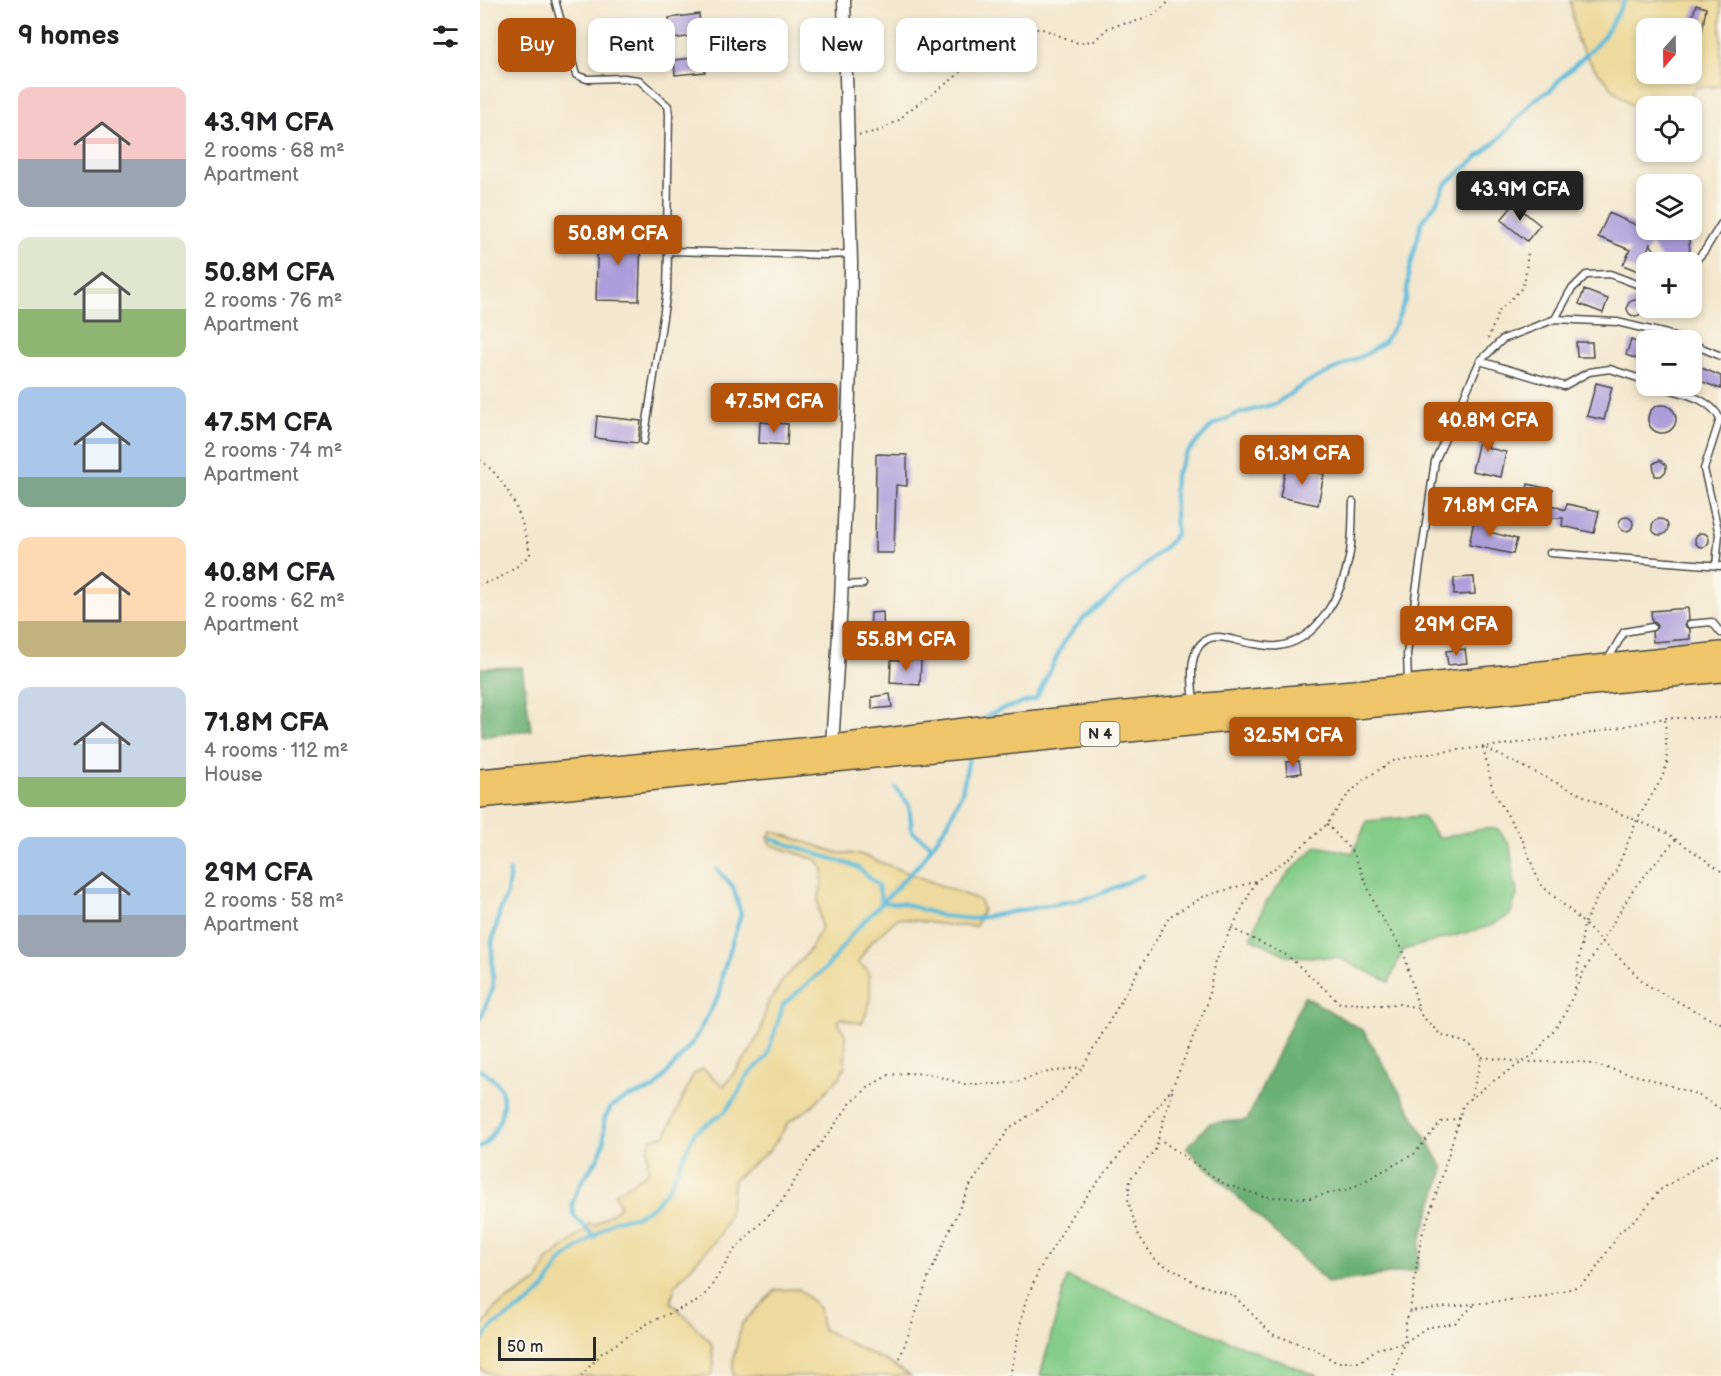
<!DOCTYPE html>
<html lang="en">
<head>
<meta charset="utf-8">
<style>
	body { margin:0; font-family:"Balsamiq Sans",sans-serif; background:#f6f6f6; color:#202124; height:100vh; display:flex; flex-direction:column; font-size:22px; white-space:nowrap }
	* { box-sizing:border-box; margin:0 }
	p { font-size:20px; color:#757577 }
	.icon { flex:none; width:33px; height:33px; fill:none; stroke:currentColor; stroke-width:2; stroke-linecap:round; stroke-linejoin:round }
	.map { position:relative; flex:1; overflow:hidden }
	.side { display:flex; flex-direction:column; background:#fff; width:480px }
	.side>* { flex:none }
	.banner { position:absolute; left:18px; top:18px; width:570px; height:54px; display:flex; gap:12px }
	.needle { width:39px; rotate:200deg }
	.tools { position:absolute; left:1156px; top:18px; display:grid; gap:12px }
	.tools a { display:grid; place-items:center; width:66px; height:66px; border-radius:12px; background:#fff; box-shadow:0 3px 9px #0003; font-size:30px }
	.scale { position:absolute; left:18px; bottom:15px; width:98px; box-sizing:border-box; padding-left:6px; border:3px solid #2b2b2b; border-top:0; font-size:16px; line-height:21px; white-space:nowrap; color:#2b2b2b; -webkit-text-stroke:4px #fbf7ec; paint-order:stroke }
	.price { position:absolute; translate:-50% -51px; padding:0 14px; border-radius:6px; background:#b45309; color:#fff; font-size:20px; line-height:39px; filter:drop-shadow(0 2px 3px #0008) }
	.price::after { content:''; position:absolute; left:50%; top:36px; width:18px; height:14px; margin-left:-9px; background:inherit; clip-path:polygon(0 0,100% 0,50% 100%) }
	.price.active { background:#222; color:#fff }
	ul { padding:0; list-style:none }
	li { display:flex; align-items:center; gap:18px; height:150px; padding:0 18px }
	li span { display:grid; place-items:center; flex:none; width:168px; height:120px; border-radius:12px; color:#555 }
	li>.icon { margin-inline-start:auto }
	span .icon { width:72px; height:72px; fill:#fffc; stroke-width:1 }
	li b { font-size:26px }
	h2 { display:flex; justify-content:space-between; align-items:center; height:72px; padding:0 18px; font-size:26px }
	.pill { padding:0 21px; border-radius:12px; background:#fff; box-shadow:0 3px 9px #0003; font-size:21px; line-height:54px }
	.pill.active { background:#b45309; color:#fff }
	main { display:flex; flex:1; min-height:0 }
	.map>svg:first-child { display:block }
	.green { fill:#84cc88; stroke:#587c5a; stroke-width:1.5 }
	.forest { fill:#6bb074; stroke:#4b6e50; stroke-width:1.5 }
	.sand { fill:#eeda9e; stroke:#8c8264; stroke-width:1.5; fill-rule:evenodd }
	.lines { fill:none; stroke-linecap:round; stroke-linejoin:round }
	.stream { stroke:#5cbcda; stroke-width:4 }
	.building { fill:#ac9cda }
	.service-casing { stroke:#494743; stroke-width:9 }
	.minor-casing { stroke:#494743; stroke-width:15 }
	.trunk-casing { stroke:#494743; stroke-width:24 }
	.path { stroke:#494743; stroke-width:2; stroke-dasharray:1.5 4.5; stroke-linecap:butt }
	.service { stroke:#fff; stroke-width:6 }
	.minor { stroke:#fff; stroke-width:12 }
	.trunk { stroke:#eec569; stroke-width:21 }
	.labels { text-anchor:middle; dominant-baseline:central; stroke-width:5; stroke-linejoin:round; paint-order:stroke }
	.shield { fill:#fbf7ec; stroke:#696865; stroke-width:1.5 }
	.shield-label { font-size:15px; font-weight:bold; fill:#2b2b2b }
</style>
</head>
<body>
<main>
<section class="side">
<h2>9 homes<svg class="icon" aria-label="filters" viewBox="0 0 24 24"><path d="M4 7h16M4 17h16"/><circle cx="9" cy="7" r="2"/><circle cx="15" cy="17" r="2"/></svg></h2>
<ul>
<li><span style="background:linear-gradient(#f6c9c9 60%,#9aa5b1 0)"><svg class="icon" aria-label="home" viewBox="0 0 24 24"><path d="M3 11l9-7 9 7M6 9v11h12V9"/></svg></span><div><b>43.9M CFA</b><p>2 rooms · 68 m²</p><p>Apartment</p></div></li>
<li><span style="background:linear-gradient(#dfe7d0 60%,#8fb573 0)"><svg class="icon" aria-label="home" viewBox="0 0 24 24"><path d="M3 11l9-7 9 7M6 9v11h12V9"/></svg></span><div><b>50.8M CFA</b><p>2 rooms · 76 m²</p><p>Apartment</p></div></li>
<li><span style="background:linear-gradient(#a9c7e8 75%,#7fa58c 0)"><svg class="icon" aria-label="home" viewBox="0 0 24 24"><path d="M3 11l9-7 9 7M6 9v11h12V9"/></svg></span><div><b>47.5M CFA</b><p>2 rooms · 74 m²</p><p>Apartment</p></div></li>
<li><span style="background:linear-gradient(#ffd9b3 70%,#c2b280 0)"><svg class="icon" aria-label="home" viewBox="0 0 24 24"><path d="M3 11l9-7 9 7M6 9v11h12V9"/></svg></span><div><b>40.8M CFA</b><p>2 rooms · 62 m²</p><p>Apartment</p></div></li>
<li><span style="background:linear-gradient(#c9d6e8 75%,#8fb573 0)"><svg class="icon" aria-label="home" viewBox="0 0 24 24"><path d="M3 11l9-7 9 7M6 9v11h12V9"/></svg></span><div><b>71.8M CFA</b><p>4 rooms · 112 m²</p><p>House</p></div></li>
<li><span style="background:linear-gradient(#a9c7e8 65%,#9aa5b1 0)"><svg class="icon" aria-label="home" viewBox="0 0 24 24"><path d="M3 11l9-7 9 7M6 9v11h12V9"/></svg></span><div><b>29M CFA</b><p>2 rooms · 58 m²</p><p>Apartment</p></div></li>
</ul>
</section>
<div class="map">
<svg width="1241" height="1376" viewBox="0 0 1241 1376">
	<rect width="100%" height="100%" fill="#fbf7ec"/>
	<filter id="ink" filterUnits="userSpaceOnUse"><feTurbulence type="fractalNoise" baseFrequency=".0167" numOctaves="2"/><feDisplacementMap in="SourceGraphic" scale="12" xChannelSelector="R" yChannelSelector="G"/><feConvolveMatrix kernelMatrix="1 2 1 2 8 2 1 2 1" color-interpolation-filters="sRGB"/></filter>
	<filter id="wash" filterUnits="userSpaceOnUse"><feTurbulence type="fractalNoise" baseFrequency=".008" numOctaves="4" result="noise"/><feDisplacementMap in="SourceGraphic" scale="24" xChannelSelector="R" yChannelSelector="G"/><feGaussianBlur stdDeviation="1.35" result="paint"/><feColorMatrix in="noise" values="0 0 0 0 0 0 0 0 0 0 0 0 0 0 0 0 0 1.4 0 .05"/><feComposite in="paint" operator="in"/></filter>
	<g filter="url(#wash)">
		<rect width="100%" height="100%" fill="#f3e7cd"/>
		<path class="green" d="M 942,816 L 958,838 L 1002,829 L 1018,829 L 1030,846 L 1037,895 L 1030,915 L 1010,926 L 923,950 L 909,982 L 859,958 L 808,956 L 771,938 L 785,904 L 809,872 L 837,846 L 873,853 L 887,821 Z
			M 587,1277 L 838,1376 L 560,1376 Z"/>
		<path class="forest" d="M 42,667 L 51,730 L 2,737 L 0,668 Z
			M 824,996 L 884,1031 L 964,1169 L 941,1238 L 937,1270 L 848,1283 L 706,1148 L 730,1123 L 767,1120 Z"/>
		<path class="sand" d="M 1090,0 L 1241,0 L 1241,86 L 1214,88 L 1210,99 L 1194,106 L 1167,106 L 1166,110 L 1151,105 L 1135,91 L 1112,65 L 1097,40 ZM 1167,28 L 1212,28 L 1212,74 L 1167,74 Z
			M 292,831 L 358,853 L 379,854 L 499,900 L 503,909 L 496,926 L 475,926 L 418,918 L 389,944 L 378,963 L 388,970 C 391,992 393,1002 382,1023 L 372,1022 L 361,1018 L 358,1022 L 366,1036 L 365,1065 L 360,1077 L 330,1108 L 309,1122 L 291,1149 L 254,1180 L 249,1213 L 240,1235 L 195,1285 L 191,1302 L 231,1342 L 234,1364 L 231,1376 L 17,1376 L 0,1369 L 0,1327 L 7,1321 L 15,1308 L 58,1281 L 67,1261 L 107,1229 L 108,1224 L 115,1225 L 140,1207 L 135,1194 L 168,1172 L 168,1150 L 171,1139 L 186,1135 L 213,1075 L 223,1069 L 244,1086 L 271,1050 L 281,1030 L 287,1005 L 301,983 L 331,948 L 341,928 L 338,901 L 342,884 L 343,869 L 337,860 L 291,845 L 288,837 Z
			M 319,1289 L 339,1308 L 342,1329 L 413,1365 L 431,1376 L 253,1376 L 253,1359 L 262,1324 L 295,1290 Z"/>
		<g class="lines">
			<path class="stream" d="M 506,717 L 519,710 L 556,699 L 585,640 L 605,617 L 623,603 L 690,542 L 696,533 L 694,492 L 695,476 L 706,454 L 733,425 L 757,414 L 795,404 L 826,383 L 888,353 L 904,342 L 916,323 L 926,298 L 929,272 L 942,221 L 956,203 L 966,184 L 1020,138 L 1054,100 L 1072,89 L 1082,77 L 1110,51 L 1124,36 L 1145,0
				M 416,788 L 429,805 L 432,831 L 452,846
				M 292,839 L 377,867 L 398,885 L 402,903 L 422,903 L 462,916 L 493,919 L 613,897 L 663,875
				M 0,1019 L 13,988 L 12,943 L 20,911 L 27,894 L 30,871
				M 0,1070 C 9,1075 20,1083 22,1093 C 26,1112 15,1137 0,1148
				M 115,1237 L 94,1216 L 92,1203 L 100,1184 L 118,1158 L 124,1143 L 124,1120 L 131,1107 L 146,1098 L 174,1089 L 213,1042 L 240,993 L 242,975 L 261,914 L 253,887 L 237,869
				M 0,1342 L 13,1326 L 50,1302 L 65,1288 L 81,1261 L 135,1220 L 155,1217 L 172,1207 L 188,1189 L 215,1132 L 245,1112 L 259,1092 L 266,1077 L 287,1057 L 303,1005 L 348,966 L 372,934 L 441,862 L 468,823 L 482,792 L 490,753"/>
		</g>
		<g id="blocks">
			<path class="building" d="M 1216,5 L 1226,8 L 1219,50 L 1212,49 L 1212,28 L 1209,28 Z
				M 219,14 L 221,35 L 192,39 L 189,18 Z
				M 159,21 L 163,44 L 123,50 L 119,28 Z
				M 224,57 L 225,72 L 195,75 L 194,60 Z
				M 1034,204 L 1060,225 L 1047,241 L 1021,220 Z
				M 1129,213 L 1181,236 L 1187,232 L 1200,231 L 1209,240 L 1210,253 L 1201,262 L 1187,262 L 1182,260 L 1170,244 L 1158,271 L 1143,265 L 1150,250 L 1118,237 Z
				M 118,231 L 161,233 L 159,301 L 116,300 Z
				M 1104,290 L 1128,299 L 1123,313 L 1099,304 Z
				M1147 308a8 8 0 1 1 16 0a8 8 0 1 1-16 0Z
				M 1151,340 L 1162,344 L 1162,361 L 1146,355 Z
				M 1096,342 L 1112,342 L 1113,357 L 1097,357 Z
				M 1212,364 L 1241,376 L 1241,389 L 1212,378 Z
				M 1116,383 L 1132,387 L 1124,420 L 1107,416 Z
				M1168 419a14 14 0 1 1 28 0a14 14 0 1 1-28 0Z
				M 117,416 L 161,421 L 158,443 L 115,438 Z
				M 1000,421 L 1015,426 L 1008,448 L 1026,452 L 1021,477 L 992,471 L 999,441 L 994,439 Z
				M 280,422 L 308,424 L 307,445 L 279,443 Z
				M 396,454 L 427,455 L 427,486 L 416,485 L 414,553 L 395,553 Z
				M 1180,460 L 1186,465 L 1186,471 L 1181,476 L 1175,476 L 1173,464 Z
				M 806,466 L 844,474 L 838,505 L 800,497 Z
				M 1048,484 L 1073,490 L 1064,499 L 1067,500 L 1066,503 L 1085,510 L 1087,504 L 1119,511 L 1114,533 L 1082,526 L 1083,518 L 1073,518 L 1064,514 L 1062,523 L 1040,518 Z
				M 995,516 L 1012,520 L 1009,532 L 1037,539 L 1033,554 L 989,545 Z
				M1139 524a7 7 0 1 1 14 0a7 7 0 1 1-14 0Z
				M1172 527a8 8 0 1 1 16 0a8 8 0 1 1-16 0Z
				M1215 540a7 7 0 1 1 14 0a7 7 0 1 1-14 0Z
				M 994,577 L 995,594 L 974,595 L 974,578 Z
				M 1208,608 L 1209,619 L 1205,624 L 1206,627 L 1210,629 L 1210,639 L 1173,642 L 1172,632 L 1177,627 L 1176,623 L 1172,622 L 1171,611 Z
				M 403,612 L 404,639 L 390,634 L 391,613 Z
				M 985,649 L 987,663 L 968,665 L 966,651 Z
				M 411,660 L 441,660 L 440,685 L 410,683 Z
				M 410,694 L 412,707 L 392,709 L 392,697 Z
				M 819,761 L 821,773 L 807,775 L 806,762 Z"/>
		</g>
	</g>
	<g filter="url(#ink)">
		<use href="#blocks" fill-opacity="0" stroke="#494743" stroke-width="1.5"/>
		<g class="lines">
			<g class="service-casing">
				<path id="service" d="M 75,0 L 96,75 L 107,79 L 144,78 L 159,80 L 188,106 L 189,114 L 187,237 L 188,251 L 346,255 L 370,254
					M 1212,265 L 1225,250 L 1241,224
					M 1075,319 L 1091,290 L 1106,275 L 1130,274 L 1167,288
					M 1212,344 L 1241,356
					M 1000,361 L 1084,386 L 1109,372 L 1130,369 L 1167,381
					M 1179,386 C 1200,393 1230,397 1240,419 L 1224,469 L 1239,534 L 1236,566
					M 164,441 L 187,291 L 188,251
					M 1070,553 L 1241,566
					M 361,585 L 383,584
					M 1210,624 L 1232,622 L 1241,633
					M 1127,661 L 1144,632 L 1172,627
					M 928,683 L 927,654 L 955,461 L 1000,361 L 1023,339 L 1075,319 L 1137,322 L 1187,334 L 1203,340
					M 714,701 C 712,683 707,651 726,640 C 739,632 760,643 775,644 C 782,645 791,647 798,646 C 839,641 862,593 869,558 C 873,540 872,521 873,502"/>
			</g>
			<g class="minor-casing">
				<path id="minor" d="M 352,746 L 361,602 L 370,367 L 371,263 L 364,0"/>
			</g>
			<g class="trunk-casing">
				<path id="trunk" d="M 0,780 L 352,746 L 508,726 L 715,705 L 929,686 L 1241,653
					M 0,797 L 1241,671"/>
			</g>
			<path class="path" d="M 379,135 L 399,131 L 419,120 L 427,112 L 474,78 L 488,64 L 536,43 L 549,32 L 560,28 L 598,43 L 614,41 L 629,27 L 661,20 L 675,14 L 691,0
				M 1008,339 L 1019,311 L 1042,288 L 1045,279 L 1048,252
				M 0,460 C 30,482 43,519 50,554 C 36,569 20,580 0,584
				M 847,824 L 874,854 L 898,912 L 923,950 L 940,1014 L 960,1034 L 989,1044 L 1002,1057 L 991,1097
				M 1241,871 L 1187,833 L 1139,813 L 1003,747 L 1013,791 L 1043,841 L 1060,884 L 1094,914 L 1167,985 L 1236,1022 L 1241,1023
				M 751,928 L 808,956 L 860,1003 L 902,1005 L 920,1004 L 939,1008
				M 1095,988 L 1104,924 L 1117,898 L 1136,871 L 1157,820 L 1182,778 L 1187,763 L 1185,718
				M 1002,1057 L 1043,1062 L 1103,1062 L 1170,1079 L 1218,1095 L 1241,1109
				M 692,1091 L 675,1150 L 650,1179 L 648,1201 L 659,1236 L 676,1261 L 697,1271 L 717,1284 L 753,1295 L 792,1334 L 834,1349 L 856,1362 L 880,1362 L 896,1349 L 924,1343 L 946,1328 L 975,1323 L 995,1304
				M 678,1138 L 744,1184 L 786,1197 L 830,1198 L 872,1188 L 934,1154 L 961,1122 L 979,1118
				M 930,1311 L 941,1238 L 961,1180 L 983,1105 L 1009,1084 L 1056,1053 L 1083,1018 L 1103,973 L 1154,888 L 1196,839
				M 420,1358 L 449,1276 L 489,1187 L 529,1129 L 579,1095 L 603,1067 L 690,916 L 723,897 L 776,881 L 808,859 L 847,824 L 866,797 L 883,780 L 913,761 L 937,755 L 1096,736 L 1185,718 L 1241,718
				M 101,1376 L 122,1353 L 170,1322 L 218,1301 L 229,1290 L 255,1249 L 300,1204 L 324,1166 L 370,1104 L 390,1086 L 409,1075 L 424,1073 L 449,1074 L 484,1084 L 519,1084 L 537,1082 L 563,1073 L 602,1067
				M 530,1376 L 545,1303 L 558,1272 L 592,1215 L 692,1088 L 727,1004 L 735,961 L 776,881
				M 913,1376 L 924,1343 L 926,1321 L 930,1311 L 1066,1296 L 1099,1286 L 1112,1275 L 1141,1231 L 1160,1215 L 1180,1190 L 1241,1152"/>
			<use href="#service" class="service"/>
			<use href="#minor" class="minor"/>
			<use href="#trunk" class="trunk"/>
		</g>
	</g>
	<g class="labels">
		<rect class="shield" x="600.5" y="722" width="39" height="24" rx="4.5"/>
		<g class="shield-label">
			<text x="620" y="734">N 4</text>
		</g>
	</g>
</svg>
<div class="tools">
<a><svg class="needle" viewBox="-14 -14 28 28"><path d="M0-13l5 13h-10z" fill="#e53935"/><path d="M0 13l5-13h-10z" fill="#757577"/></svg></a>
<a><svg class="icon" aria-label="locate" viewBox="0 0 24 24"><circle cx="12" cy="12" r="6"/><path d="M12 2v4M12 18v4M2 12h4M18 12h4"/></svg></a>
<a><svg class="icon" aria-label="layers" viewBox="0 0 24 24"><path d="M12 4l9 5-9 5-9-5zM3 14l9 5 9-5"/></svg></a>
<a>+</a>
<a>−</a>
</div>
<div class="scale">50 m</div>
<b class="price active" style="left:1040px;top:222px">43.9M CFA</b>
<b class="price" style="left:138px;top:266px">50.8M CFA</b>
<b class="price" style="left:294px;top:434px">47.5M CFA</b>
<b class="price" style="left:1008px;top:453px">40.8M CFA</b>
<b class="price" style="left:822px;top:486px">61.3M CFA</b>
<b class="price" style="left:1010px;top:538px">71.8M CFA</b>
<b class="price" style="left:976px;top:657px">29M CFA</b>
<b class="price" style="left:426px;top:672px">55.8M CFA</b>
<b class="price" style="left:813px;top:768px">32.5M CFA</b>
<div class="banner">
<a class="pill active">Buy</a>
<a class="pill">Rent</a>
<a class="pill">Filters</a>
<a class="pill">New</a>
<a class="pill">Apartment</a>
</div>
</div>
</main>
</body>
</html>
